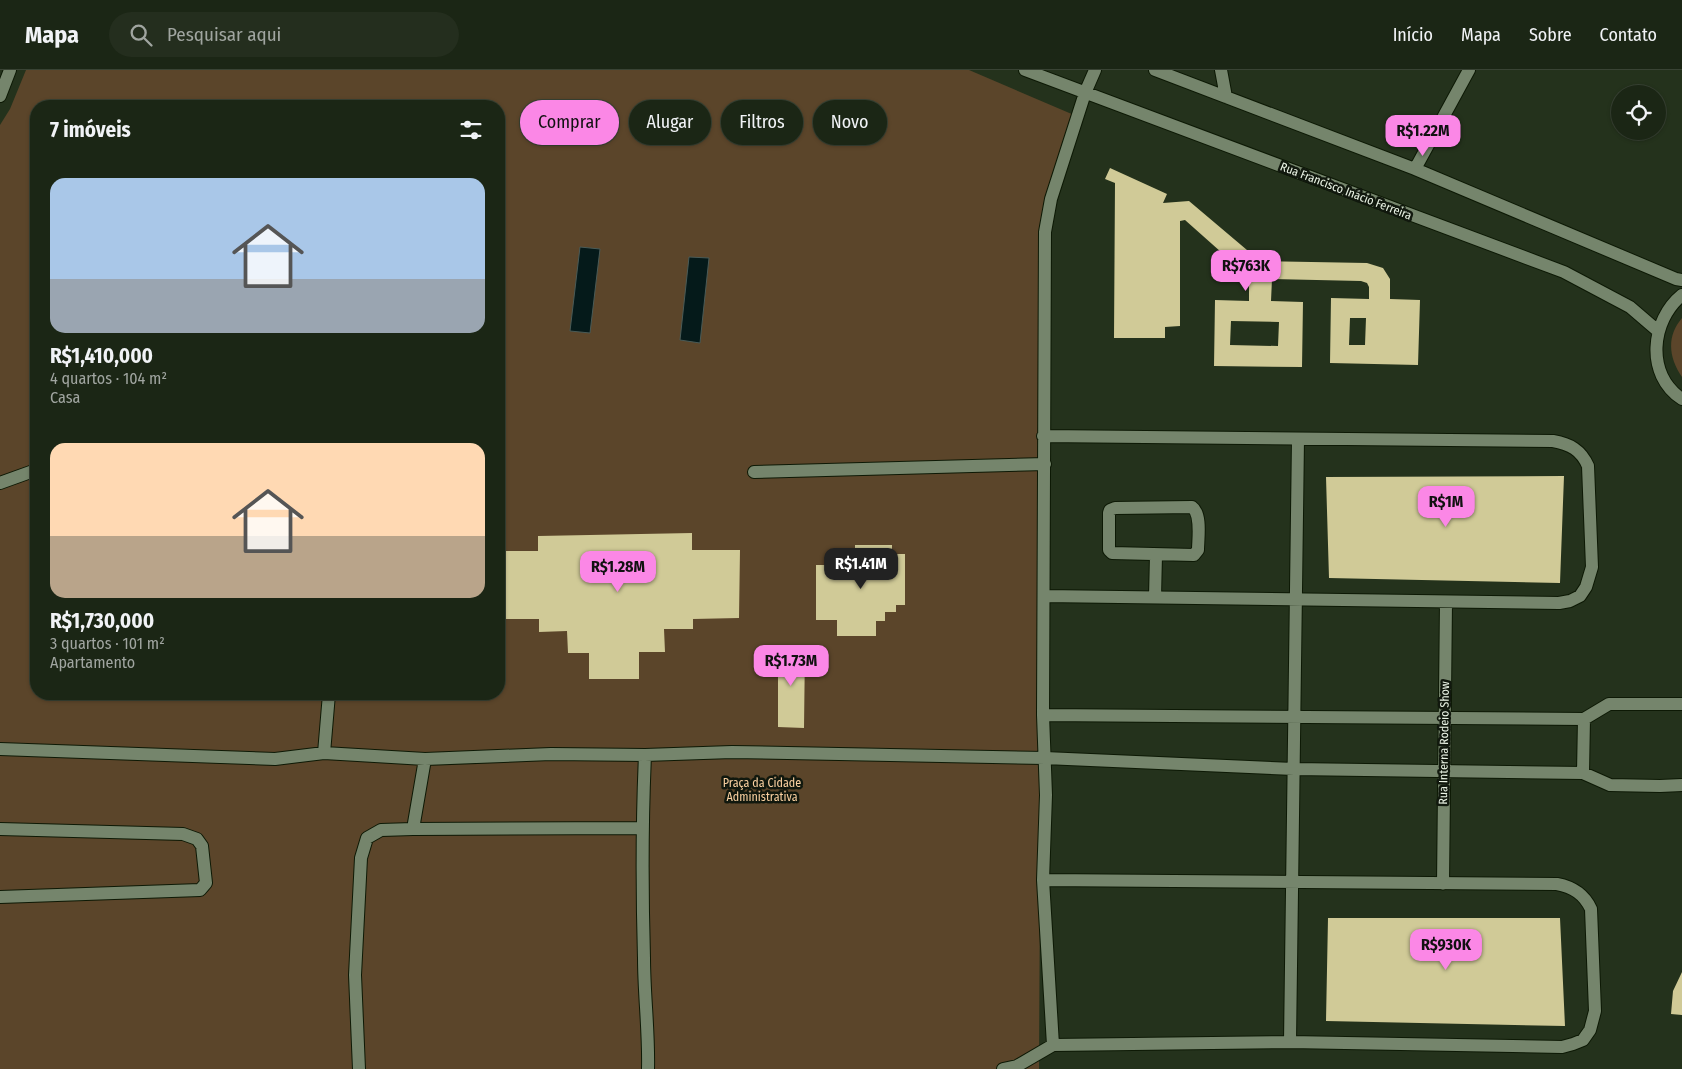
<!DOCTYPE html>
<html lang="pt">
<head>
<meta charset="utf-8">
<style>
	body { margin:0; font-family:"Fira Sans Condensed",sans-serif; background:#242e1e; color:#f1f3f6; height:100vh; display:flex; flex-direction:column; font-size:19px; white-space:nowrap }
	* { box-sizing:border-box; margin:0 }
	p { font-size:16px; color:#a0a5a0 }
	.icon { flex:none; width:28px; height:28px; fill:none; stroke:currentColor; stroke-width:2; stroke-linecap:round; stroke-linejoin:round }
	.map { position:relative; flex:1; overflow:hidden }
	.sheet { position:absolute; left:30px; top:30px; width:475px; height:600px; display:flex; flex-direction:column; background:#1b2615; border-radius:20px; box-shadow:0 1px 4px #0004,0 0 0 1px #394334 }
	.sheet>* { flex:none }
	.guide { position:absolute; left:520px; top:30px; width:475px; height:45px; display:flex; gap:10px }
	.controls { position:absolute; left:1611px; top:15px; display:grid; gap:10px }
	.controls a { display:grid; place-items:center; width:55px; height:55px; border-radius:50%; background:#1b2615; box-shadow:0 1px 4px #0004,0 0 0 1px #394334; font-size:25px }
	.price { position:absolute; translate:-50% -42px; padding:0 11px; border-radius:10px; background:#fb87e6; color:#111; font-size:16px; line-height:32px; filter:drop-shadow(0 1px 2px #0008) }
	.price::after { content:''; position:absolute; left:50%; top:30px; width:15px; height:11px; margin-left:-8px; background:inherit; clip-path:polygon(0 0,100% 0,50% 100%) }
	.price.active { background:#222; color:#fff }
	ul { padding:0; list-style:none }
	li { display:grid; align-content:center; gap:10px; height:265px; padding:0 20px }
	li span { display:grid; place-items:center; height:155px; border-radius:15px; color:#555 }
	li>.icon { margin-inline-start:auto }
	span .icon { width:90px; height:90px; fill:#fffc; stroke-width:1 }
	li b { font-size:21px }
	h2 { display:flex; justify-content:space-between; align-items:center; height:60px; padding:0 20px; font-size:21px }
	.pill { padding:0 18px; border-radius:22px; background:#1b2615; box-shadow:0 1px 4px #0004,0 0 0 1px #394334; font-size:18px; line-height:45px }
	.pill.active { background:#fb87e6; color:#111 }
	header { display:flex; align-items:center; gap:30px; box-sizing:border-box; height:70px; padding:0 25px; background:#1b2615; border-bottom:1px solid #394334 }
	header strong { font-size:24px }
	nav { display:flex; gap:28px; margin-inline-start:auto; font-size:18px }
	.search { width:350px; height:45px; background:#242e1e; display:flex; align-items:center; gap:12px; box-sizing:border-box; padding:0 18px; border-radius:28px; color:#a0a5a0; font-size:19px }
	.map>svg:first-child { display:block }
	.green { fill:#5b452a; fill-rule:evenodd }
	.water { fill:#051a1a; stroke:#4a5b57 }
	.building { fill:#d0ca97; fill-rule:evenodd }
	.lines { fill:none; stroke-linecap:round; stroke-linejoin:round }
	.minor-casing { stroke:#0d1905; stroke-width:14 }
	.minor { stroke:#75856c; stroke-width:12 }
	.labels { text-anchor:middle; dominant-baseline:central; stroke-width:5; stroke-linejoin:round; paint-order:stroke }
	.street-label { font-size:12px; fill:#ebf4e6; stroke:#11180e }
	.park-label { font-size:12px; fill:#fad0a0; stroke:#11180e }
</style>
</head>
<body>
<header>
<strong>Mapa</strong>
<div class="search"><svg class="icon" aria-label="search" viewBox="0 0 24 24"><circle cx="10" cy="10" r="6"/><path d="M15 15l6 6"/></svg>Pesquisar aqui</div>
<nav><a>Início</a><a>Mapa</a><a>Sobre</a><a>Contato</a></nav>
</header>
<div class="map">
<svg width="1682" height="999" viewBox="0 0 1682 999">
	<rect width="100%" height="100%" fill="#24321c"/>
	<path class="green" d="M 26,0 L 969,0 L 1074,45 L 1054,107 L 1043,256 L 1039,999 L 0,999 L 0,55 L 10,39 ZM 36,36 L 499,36 L 499,624 L 36,624 Z
		M 1682,248 L 1682,307 C 1669,288 1666,267 1682,248 Z"/>
	<path class="water" d="M 580,177 L 600,179 L 590,263 L 570,261 Z
		M 689,187 L 709,188 L 700,273 L 680,270 Z"/>
	<path class="building" d="M 1110,98 L 1167,124 L 1163,133 L 1189,131 L 1260,191 L 1367,193 L 1383,198 L 1390,209 L 1390,229 L 1420,230 L 1418,295 L 1330,293 L 1331,228 L 1369,229 L 1369,217 L 1367,213 L 1361,211 L 1272,209 L 1271,231 L 1303,232 L 1302,297 L 1214,296 L 1215,230 L 1249,231 L 1249,206 L 1239,206 L 1239,198 L 1185,150 L 1180,151 L 1180,256 L 1165,257 L 1165,268 L 1114,268 L 1115,113 L 1105,109 ZM 1350,248 L 1366,248 L 1365,275 L 1349,275 ZM 1231,251 L 1279,252 L 1278,276 L 1230,275 Z
		M 1564,406 L 1560,513 L 1329,508 L 1326,407 Z
		M 692,463 L 692,480 L 740,480 L 739,548 L 693,549 L 693,559 L 664,559 L 665,582 L 639,582 L 639,609 L 589,609 L 589,583 L 568,583 L 567,561 L 539,562 L 539,549 L 499,549 L 500,481 L 538,481 L 538,466 Z
		M 855,475 L 892,475 L 892,484 L 905,484 L 905,535 L 896,535 L 896,542 L 885,542 L 885,551 L 876,551 L 876,566 L 837,566 L 837,550 L 816,550 L 816,495 L 855,495 Z
		M 805,577 L 804,658 L 778,657 L 778,578 Z
		M 1328,848 L 1560,848 L 1565,956 L 1326,951 Z
		M 1682,902 L 1682,945 L 1671,944 L 1673,921 Z"/>
	<g class="lines">
		<g class="minor-casing">
			<path id="minor" d="M 1025,0 L 1564,202 L 1630,237 L 1658,261
				M 1155,0 L 1415,99 L 1676,209 L 1682,210
				M 1221,0 L 1226,27
				M 0,26 L 10,0
				M 1415,99 L 1469,0
				M 1682,225 C 1651,250 1645,305 1682,329
				M 1043,366 L 1553,371 C 1570,374 1581,380 1588,396 L 1592,497 L 1586,517 L 1580,526 L 1570,531 L 1559,533 L 1044,526
				M 754,402 L 1045,394
				M 0,413 L 36,400
				M 1192,437 C 1202,444 1198,469 1198,480 L 1194,485 L 1112,483 L 1109,480 L 1109,443 L 1110,440 L 1115,438 Z
				M 1155,527 L 1156,485
				M 1043,645 L 1584,649 L 1609,634 L 1682,634
				M 0,679 L 275,689 L 324,683 L 425,689 L 551,684 L 645,685 L 732,682 L 1045,688 L 1294,699 L 1583,703 L 1610,715 L 1660,716 L 1682,715
				M 324,683 L 329,624
				M 645,685 C 642,752 642,820 644,888 C 644,925 649,962 648,999
				M 1583,703 L 1584,649
				M 0,759 L 183,764 L 197,769 L 202,776 L 206,813 L 200,820 L 0,827
				M 413,759 L 425,689
				M 1443,814 L 1446,532
				M 1290,972 L 1298,369
				M 1053,975 L 1043,810 L 1046,725 L 1043,645 L 1045,162 L 1051,129 L 1085,23 L 1095,0
				M 359,999 L 355,905 L 361,788 L 367,768 L 381,760 L 413,759 L 642,758
				M 1003,999 L 1017,996 L 1053,975 L 1290,972 L 1562,977 L 1573,974 L 1583,970 L 1590,960 L 1595,941 L 1591,839 C 1584,824 1573,817 1557,814 L 1043,810"/>
		</g>
		<use href="#minor" class="minor"/>
	</g>
	<g class="labels">
		<g class="street-label">
			<text transform="translate(1346 121) rotate(21)">Rua Francisco Inácio Ferreira</text>
			<text transform="translate(1444 673) rotate(-89)">Rua Interna Rodeio Show</text>
		</g>
		<g class="park-label">
			<text x="762" y="713">Praça da Cidade<tspan x="762" dy="14">Administrativa</tspan></text>
		</g>
	</g>
</svg>
<div class="controls">
<a><svg class="icon" aria-label="locate" viewBox="0 0 24 24"><circle cx="12" cy="12" r="6"/><path d="M12 2v4M12 18v4M2 12h4M18 12h4"/></svg></a>
</div>
<b class="price" style="left:1423px;top:87px">R$1.22M</b>
<b class="price" style="left:1246px;top:222px">R$763K</b>
<b class="price" style="left:1446px;top:458px">R$1M</b>
<b class="price active" style="left:861px;top:520px">R$1.41M</b>
<b class="price" style="left:618px;top:523px">R$1.28M</b>
<b class="price" style="left:791px;top:617px">R$1.73M</b>
<b class="price" style="left:1446px;top:901px">R$930K</b>
<div class="guide">
<a class="pill active">Comprar</a>
<a class="pill">Alugar</a>
<a class="pill">Filtros</a>
<a class="pill">Novo</a>
</div>
<section class="sheet">
<h2>7 imóveis<svg class="icon" aria-label="filters" viewBox="0 0 24 24"><path d="M4 7h16M4 17h16"/><circle cx="9" cy="7" r="2"/><circle cx="15" cy="17" r="2"/></svg></h2>
<ul>
<li><span style="background:linear-gradient(#a9c7e8 65%,#9aa5b1 0)"><svg class="icon" aria-label="home" viewBox="0 0 24 24"><path d="M3 11l9-7 9 7M6 9v11h12V9"/></svg></span><div><b>R$1,410,000</b><p>4 quartos · 104 m²</p><p>Casa</p></div></li>
<li><span style="background:linear-gradient(#ffd9b3 60%,#b9a48a 0)"><svg class="icon" aria-label="home" viewBox="0 0 24 24"><path d="M3 11l9-7 9 7M6 9v11h12V9"/></svg></span><div><b>R$1,730,000</b><p>3 quartos · 101 m²</p><p>Apartamento</p></div></li>
</ul>
</section>
</div>
</body>
</html>
